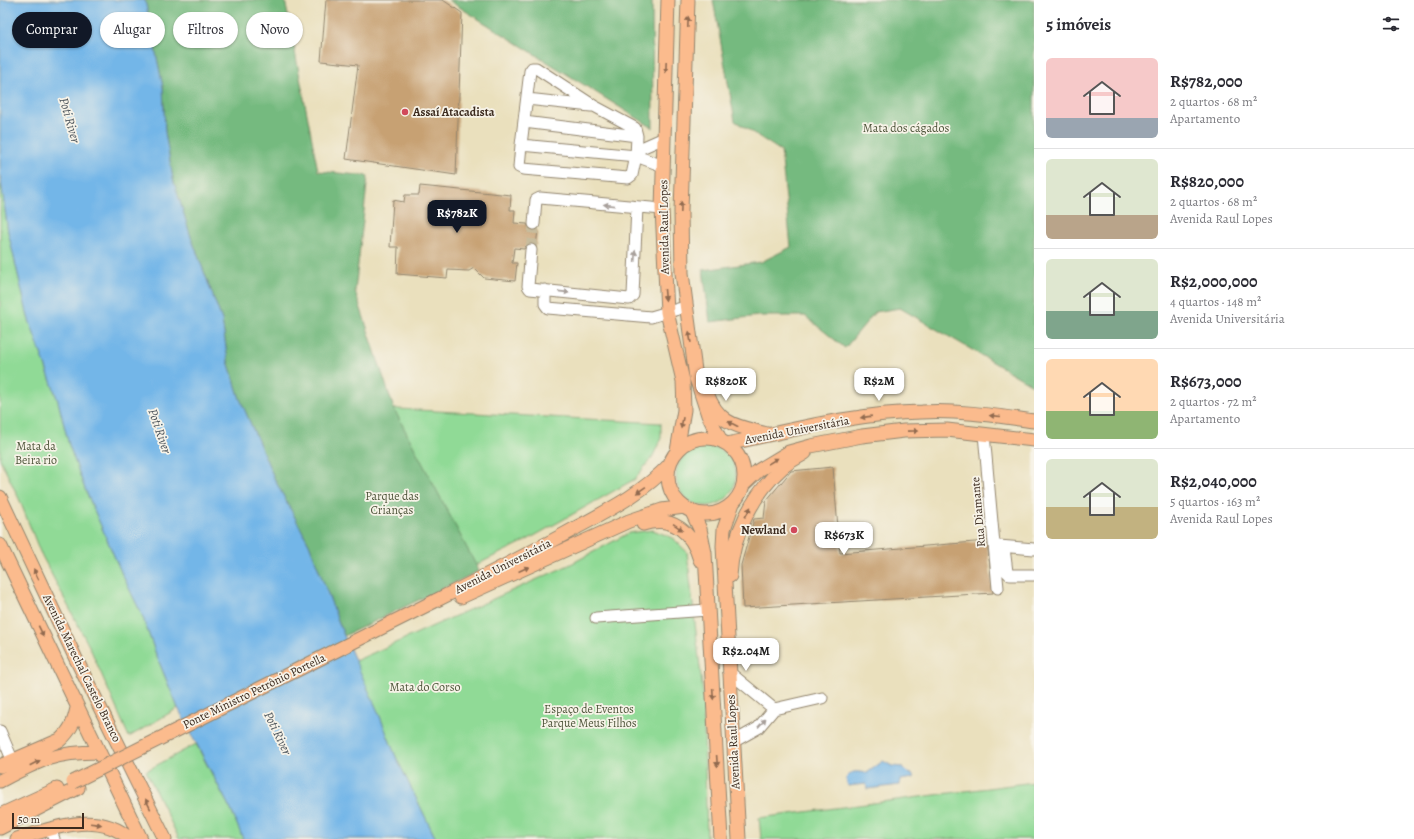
<!DOCTYPE html>
<html lang="pt">
<head>
<meta charset="utf-8">
<style>
	body { margin:0; font-family:Alegreya,serif; background:#f2f2f3; color:#2b2b33; height:100vh; display:flex; flex-direction:column; font-size:15px; white-space:nowrap }
	* { box-sizing:border-box; margin:0 }
	p { font-size:13px; color:#7c7c81 }
	.icon { flex:none; width:22px; height:22px; fill:none; stroke:currentColor; stroke-width:2; stroke-linecap:round; stroke-linejoin:round }
	.map { position:relative; flex:1; overflow:hidden }
	.drawer { display:flex; flex-direction:column; background:#fff; width:380px }
	.drawer>* { flex:none }
	.guide { position:absolute; left:12px; top:12px; width:380px; height:36px; display:flex; gap:8px }
	.scale { position:absolute; left:12px; bottom:10px; width:72px; box-sizing:border-box; padding-left:4px; border:2px solid #3b2a1e; border-top:0; font-size:11px; line-height:14px; white-space:nowrap; color:#3b2a1e; -webkit-text-stroke:3px #f7f3e8; paint-order:stroke }
	.price { position:absolute; translate:-50% -34px; padding:0 9px; border-radius:8px; background:#fff; color:#222; font-size:13px; line-height:26px; filter:drop-shadow(0 1px 2px #0008) }
	.price::after { content:''; position:absolute; left:50%; top:24px; width:12px; height:9px; margin-left:-6px; background:inherit; clip-path:polygon(0 0,100% 0,50% 100%) }
	.price.current { background:#111827; color:#fff }
	ul { padding:0; list-style:none }
	li { display:flex; align-items:center; gap:12px; height:100px; padding:0 12px }
	li+li { border-top:1px solid #e1e1e2 }
	li span { display:grid; place-items:center; flex:none; width:112px; height:80px; border-radius:6px; color:#555 }
	li>.icon { margin-inline-start:auto }
	span .icon { width:48px; height:48px; fill:#fffc; stroke-width:1 }
	li b { font-size:17px }
	h2 { display:flex; justify-content:space-between; align-items:center; height:48px; padding:0 12px; font-size:17px }
	.chip { padding:0 14px; border-radius:18px; background:#fff; box-shadow:0 1px 3px #0004; font-size:14px; line-height:36px }
	.chip.current { background:#111827; color:#fff }
	main { display:flex; flex:1; min-height:0 }
	.map>svg:first-child { display:block }
	.green { fill:#90da96; stroke:#66825a }
	.forest { fill:#74ba7f; stroke:#58724e }
	.water { fill:#73b6e8; stroke:#577083 }
	.building { fill:#c7a173 }
	.lines { fill:none; stroke-linecap:round; stroke-linejoin:round }
	.minor-tunnel { stroke:#c7bc9d; stroke-width:11; stroke-dasharray:11 5.5; stroke-linecap:butt }
	.minor-casing { stroke:#92856e; stroke-width:13 }
	.major-casing { stroke:#92856e; stroke-width:15 }
	.minor { stroke:#fff; stroke-width:11 }
	.major { stroke:#fbbb8d; stroke-width:13 }
	.major-bridge-casing { stroke:#92856e; stroke-width:15; stroke-linecap:butt }
	.major-bridge { stroke:#fbbb8d; stroke-width:13 }
	.oneway { fill:#916b50 }
	.oneway2 { fill:#a79f9a }
	.poi-dot { fill:#d1495b; stroke:#f7f3e8; stroke-width:1.5 }
	.labels { text-anchor:middle; dominant-baseline:central; stroke-width:3.5; stroke-linejoin:round; paint-order:stroke }
	.poi-label { font-size:12px; font-weight:bold; fill:#3b2a1e; stroke:#f7f3e8; text-anchor:start }
	.park-label { font-size:12px; fill:#50563c; stroke:#f7f3e8 }
	.street-label { font-size:12px; fill:#3b2a1e; stroke:#f7f3e8 }
	.water-label { font-size:13px; font-style:italic; fill:#4c545b; stroke:#f7f3e8 }
</style>
</head>
<body>
<main>
<div class="map">
<svg width="1034" height="839" viewBox="0 0 1034 839">
	<rect width="100%" height="100%" fill="#f7f3e8"/>
	<filter id="ink" filterUnits="userSpaceOnUse"><feTurbulence type="fractalNoise" baseFrequency=".025" numOctaves="2"/><feDisplacementMap in="SourceGraphic" scale="8" xChannelSelector="R" yChannelSelector="G"/><feConvolveMatrix kernelMatrix="1 2 1 2 8 2 1 2 1" color-interpolation-filters="sRGB"/></filter>
	<filter id="wash" filterUnits="userSpaceOnUse"><feTurbulence type="fractalNoise" baseFrequency=".012" numOctaves="4" result="noise"/><feDisplacementMap in="SourceGraphic" scale="16" xChannelSelector="R" yChannelSelector="G"/><feGaussianBlur stdDeviation="0.9" result="paint"/><feColorMatrix in="noise" values="0 0 0 0 0 0 0 0 0 0 0 0 0 0 0 0 0 1.4 0 .05"/><feComposite in="paint" operator="in"/></filter>
	<g filter="url(#wash)">
		<rect width="100%" height="100%" fill="#eae0bd"/>
		<path class="green" d="M 0,174 L 8,232 L 28,317 L 58,401 L 69,445 L 85,489 L 122,574 L 142,615 L 157,657 L 178,708 L 129,737 L 90,648 L 40,552 L 20,501 L 0,459 Z
			M 361,407 L 661,423 L 661,438 L 653,456 L 635,479 L 527,540 L 425,590 Z
			M676 476a30 30 0 1 1 60 0a30 30 0 1 1-60 0Z
			M 653,530 L 673,538 L 687,552 L 703,694 L 707,839 L 436,839 L 396,757 L 379,714 L 355,661 L 569,565 L 629,533 Z
			M 196,744 L 232,812 L 243,839 L 179,839 L 146,771 Z
			M 1034,782 L 1034,839 L 761,839 L 759,818 Z"/>
		<path class="forest" d="M 145,0 L 285,0 L 318,171 L 368,176 L 355,291 L 394,409 L 479,571 L 344,636 L 309,544 L 275,480 L 240,399 L 228,361 L 222,320 L 191,237 L 173,179 L 165,132 L 163,87 Z
			M 448,0 L 652,0 L 653,128 Z
			M 713,0 L 1034,0 L 1034,386 L 900,308 L 875,312 L 845,348 L 805,316 L 758,316 L 710,322 L 703,270 L 761,262 L 791,247 L 781,151 L 735,121 Z"/>
		<path class="water" d="M 0,0 L 145,0 L 163,87 L 165,132 L 173,179 L 191,237 L 222,320 L 228,361 L 240,399 L 275,480 L 309,544 L 342,631 L 379,714 L 396,757 L 436,839 L 243,839 L 232,812 L 178,708 L 157,657 L 142,615 L 122,574 L 85,489 L 69,445 L 58,401 L 28,317 L 8,232 L 0,174 Z
			M 883,761 L 892,766 L 903,767 L 908,773 L 913,775 L 914,778 L 900,780 L 900,785 L 867,789 L 866,784 L 848,786 L 846,779 C 851,769 858,772 867,773 Z"/>
		<g id="blocks">
			<path class="building" d="M 326,0 L 443,0 L 462,13 L 456,175 L 346,159 L 358,65 L 321,61 Z
				M 420,186 L 511,195 L 510,210 L 515,210 L 514,223 L 527,224 L 530,230 L 538,230 L 536,246 L 531,243 L 526,246 L 524,249 L 514,248 L 512,263 L 517,263 L 515,281 L 484,278 L 474,268 L 469,271 L 448,270 L 447,278 L 397,274 L 398,247 L 390,247 L 393,200 L 404,202 L 405,195 L 419,195 Z
				M 833,467 L 840,553 L 987,541 L 993,593 L 743,608 L 741,565 L 754,519 L 764,518 L 766,501 L 791,471 Z"/>
		</g>
	</g>
	<g filter="url(#ink)">
		<use href="#blocks" fill-opacity="0" stroke="#92856e" stroke-width="1"/>
		<g class="lines">
			<path class="minor-tunnel" d="M 531,250 L 534,224"/>
			<g class="minor-casing">
				<path id="minor" d="M 532,68 L 536,68 L 594,106 L 635,128 L 637,136 L 636,156 L 521,145 L 530,71 Z
					M 527,99 L 591,106
					M 524,122 L 637,136
					M 521,145 L 519,167 L 523,169 L 628,178 L 632,175 L 636,156 L 663,166
					M 637,150 L 664,138
					M 534,224 L 536,200 L 540,198 L 662,209
					M 531,250 L 528,286 L 530,289 L 629,299 L 633,295 L 637,207
					M 545,290 L 545,304 L 548,308 L 651,317 L 685,307
					M 984,434 L 998,588
					M 999,546 L 1034,549
					M 1004,548 L 1007,572 L 1010,575 L 1034,575
					M 596,618 L 708,610
					M 729,672 L 774,709
					M 0,731 L 12,759
					M 733,742 L 758,728 L 774,709 L 822,698
					M 50,829 L 54,839"/>
			</g>
			<g class="major-casing">
				<path id="major" d="M 668,0 L 662,209 L 667,312 L 683,381 L 684,410 L 677,451
					M 688,0 L 681,211 L 682,273 L 696,378 L 708,415 L 721,441
					M 707,393 C 719,426 738,426 767,434
					M668 476a38 38 0 1 1 76 0a38 38 0 1 1-76 0Z
					M 727,444 C 792,430 856,413 922,412 C 959,410 997,416 1034,421
					M 743,485 L 759,470 L 789,452 L 811,446 L 862,436 L 904,431 L 947,430 L 1034,440
					M 0,497 L 76,659 L 165,839
					M 733,503 L 724,529 L 723,546 L 739,839
					M 691,510 L 700,529 L 705,553 L 721,839
					M 643,524 C 673,515 692,532 700,560
					M 0,545 L 141,839
					M 730,576 C 732,536 752,495 782,468 C 788,462 797,458 805,453
					M 461,597 L 629,521 L 662,510 L 684,507
					M 435,601 C 481,578 527,555 572,530 C 607,511 643,493 670,464
					M 0,766 L 60,740 C 71,730 74,722 77,708
					M 0,781 C 38,761 54,752 98,752
					M 0,815 L 57,789
					M 0,828 L 78,788
					M 17,839 C 53,828 98,810 130,839"/>
			</g>
			<use href="#minor" class="minor"/>
			<use href="#major" class="major"/>
			<g class="major-bridge-casing">
				<path id="major-bridge" d="M 73,782 L 435,601"/>
			</g>
			<use href="#major-bridge" class="major-bridge"/>
		</g>
		<defs><path id="oneway-solid" d="M-6-.8H1V-3.2L6.5 0L1 3.2V.8H-6Z"/></defs>
		<g class="oneway">
			<use href="#oneway-solid" transform="translate(688 22) rotate(-88)"/>
			<use href="#oneway-solid" transform="translate(666 67) rotate(92)"/>
			<use href="#oneway-solid" transform="translate(681 207) rotate(-88)"/>
			<use href="#oneway-solid" transform="translate(665 295) rotate(85)"/>
			<use href="#oneway-solid" transform="translate(690 337) rotate(-99)"/>
			<use href="#oneway-solid" transform="translate(995 416) rotate(-175)"/>
			<use href="#oneway-solid" transform="translate(866 417) rotate(172)"/>
			<use href="#oneway-solid" transform="translate(682 423) rotate(100)"/>
			<use href="#oneway-solid" transform="translate(733 424) rotate(-152)"/>
			<use href="#oneway-solid" transform="translate(913 431) rotate(-1)"/>
			<use href="#oneway-solid" transform="translate(773 461) rotate(-31)"/>
			<use href="#oneway-solid" transform="translate(641 490) rotate(145)"/>
			<use href="#oneway-solid" transform="translate(748 512) rotate(-61)"/>
			<use href="#oneway-solid" transform="translate(678 527) rotate(34)"/>
			<use href="#oneway-solid" transform="translate(524 569) rotate(-24)"/>
			<use href="#oneway-solid" transform="translate(36 574) rotate(-115)"/>
			<use href="#oneway-solid" transform="translate(41 631) rotate(64)"/>
			<use href="#oneway-solid" transform="translate(713 694) rotate(87)"/>
			<use href="#oneway-solid" transform="translate(717 761) rotate(86)"/>
			<use href="#oneway-solid" transform="translate(35 763) rotate(-27)"/>
			<use href="#oneway-solid" transform="translate(148 804) rotate(-116)"/>
			<use href="#oneway-solid" transform="translate(96 824) rotate(7)"/>
		</g>
		<g class="oneway2">
			<use href="#oneway-solid" transform="translate(609 205) rotate(-174)"/>
			<use href="#oneway-solid" transform="translate(635 256) rotate(-87)"/>
			<use href="#oneway-solid" transform="translate(564 292) rotate(6)"/>
			<use href="#oneway-solid" transform="translate(762 723) rotate(-47)"/>
		</g>
	</g>
	<g class="poi-dot">
		<circle cx="405" cy="112" r="4"/>
		<circle cx="794" cy="530" r="4"/>
	</g>
	<g class="labels">
		<g class="poi-label">
			<text x="413" y="112">Assaí Atacadista</text>
			<text x="786" y="530" text-anchor="end">Newland</text>
		</g>
		<g class="park-label">
			<text x="906" y="128">Mata dos cágados</text>
			<text x="36" y="446">Mata da<tspan x="36" dy="14">Beira rio</tspan></text>
			<text x="392" y="496">Parque das<tspan x="392" dy="14">Crianças</tspan></text>
			<text x="425" y="687">Mata do Corso</text>
			<text x="589" y="709">Espaço de Eventos<tspan x="589" dy="14">Parque Meus Filhos</tspan></text>
		</g>
		<g class="street-label">
			<text transform="translate(664 227) rotate(-91)">Avenida Raul Lopes</text>
			<text transform="translate(797 430) rotate(-11)">Avenida Universitária</text>
			<text transform="translate(978 512) rotate(-95)">Rua Diamante</text>
			<text transform="translate(503 566) rotate(-27)">Avenida Universitária</text>
			<text transform="translate(82 668) rotate(64)">Avenida Marechal Castelo Branco</text>
			<text transform="translate(254 691) rotate(-26)">Ponte Ministro Petrônio Portella</text>
			<text transform="translate(733 742) rotate(-93)">Avenida Raul Lopes</text>
		</g>
		<g class="water-label">
			<text transform="translate(70 120) rotate(74)">Poti River</text>
			<text transform="translate(160 431) rotate(71)">Poti River</text>
			<text transform="translate(278 733) rotate(64)">Poti River</text>
		</g>
	</g>
</svg>
<div class="scale">50 m</div>
<b class="price current" style="left:457px;top:234px">R$782K</b>
<b class="price" style="left:726px;top:402px">R$820K</b>
<b class="price" style="left:879px;top:402px">R$2M</b>
<b class="price" style="left:844px;top:556px">R$673K</b>
<b class="price" style="left:746px;top:672px">R$2.04M</b>
<div class="guide">
<a class="chip current">Comprar</a>
<a class="chip">Alugar</a>
<a class="chip">Filtros</a>
<a class="chip">Novo</a>
</div>
</div>
<section class="drawer">
<h2>5 imóveis<svg class="icon" aria-label="filters" viewBox="0 0 24 24"><path d="M4 7h16M4 17h16"/><circle cx="9" cy="7" r="2"/><circle cx="15" cy="17" r="2"/></svg></h2>
<ul>
<li><span style="background:linear-gradient(#f6c9c9 75%,#9aa5b1 0)"><svg class="icon" aria-label="home" viewBox="0 0 24 24"><path d="M3 11l9-7 9 7M6 9v11h12V9"/></svg></span><div><b>R$782,000</b><p>2 quartos · 68 m²</p><p>Apartamento</p></div></li>
<li><span style="background:linear-gradient(#dfe7d0 70%,#b9a48a 0)"><svg class="icon" aria-label="home" viewBox="0 0 24 24"><path d="M3 11l9-7 9 7M6 9v11h12V9"/></svg></span><div><b>R$820,000</b><p>2 quartos · 68 m²</p><p>Avenida Raul Lopes</p></div></li>
<li><span style="background:linear-gradient(#dfe7d0 65%,#7fa58c 0)"><svg class="icon" aria-label="home" viewBox="0 0 24 24"><path d="M3 11l9-7 9 7M6 9v11h12V9"/></svg></span><div><b>R$2,000,000</b><p>4 quartos · 148 m²</p><p>Avenida Universitária</p></div></li>
<li><span style="background:linear-gradient(#ffd9b3 65%,#8fb573 0)"><svg class="icon" aria-label="home" viewBox="0 0 24 24"><path d="M3 11l9-7 9 7M6 9v11h12V9"/></svg></span><div><b>R$673,000</b><p>2 quartos · 72 m²</p><p>Apartamento</p></div></li>
<li><span style="background:linear-gradient(#dfe7d0 60%,#c2b280 0)"><svg class="icon" aria-label="home" viewBox="0 0 24 24"><path d="M3 11l9-7 9 7M6 9v11h12V9"/></svg></span><div><b>R$2,040,000</b><p>5 quartos · 163 m²</p><p>Avenida Raul Lopes</p></div></li>
</ul>
</section>
</main>
</body>
</html>
